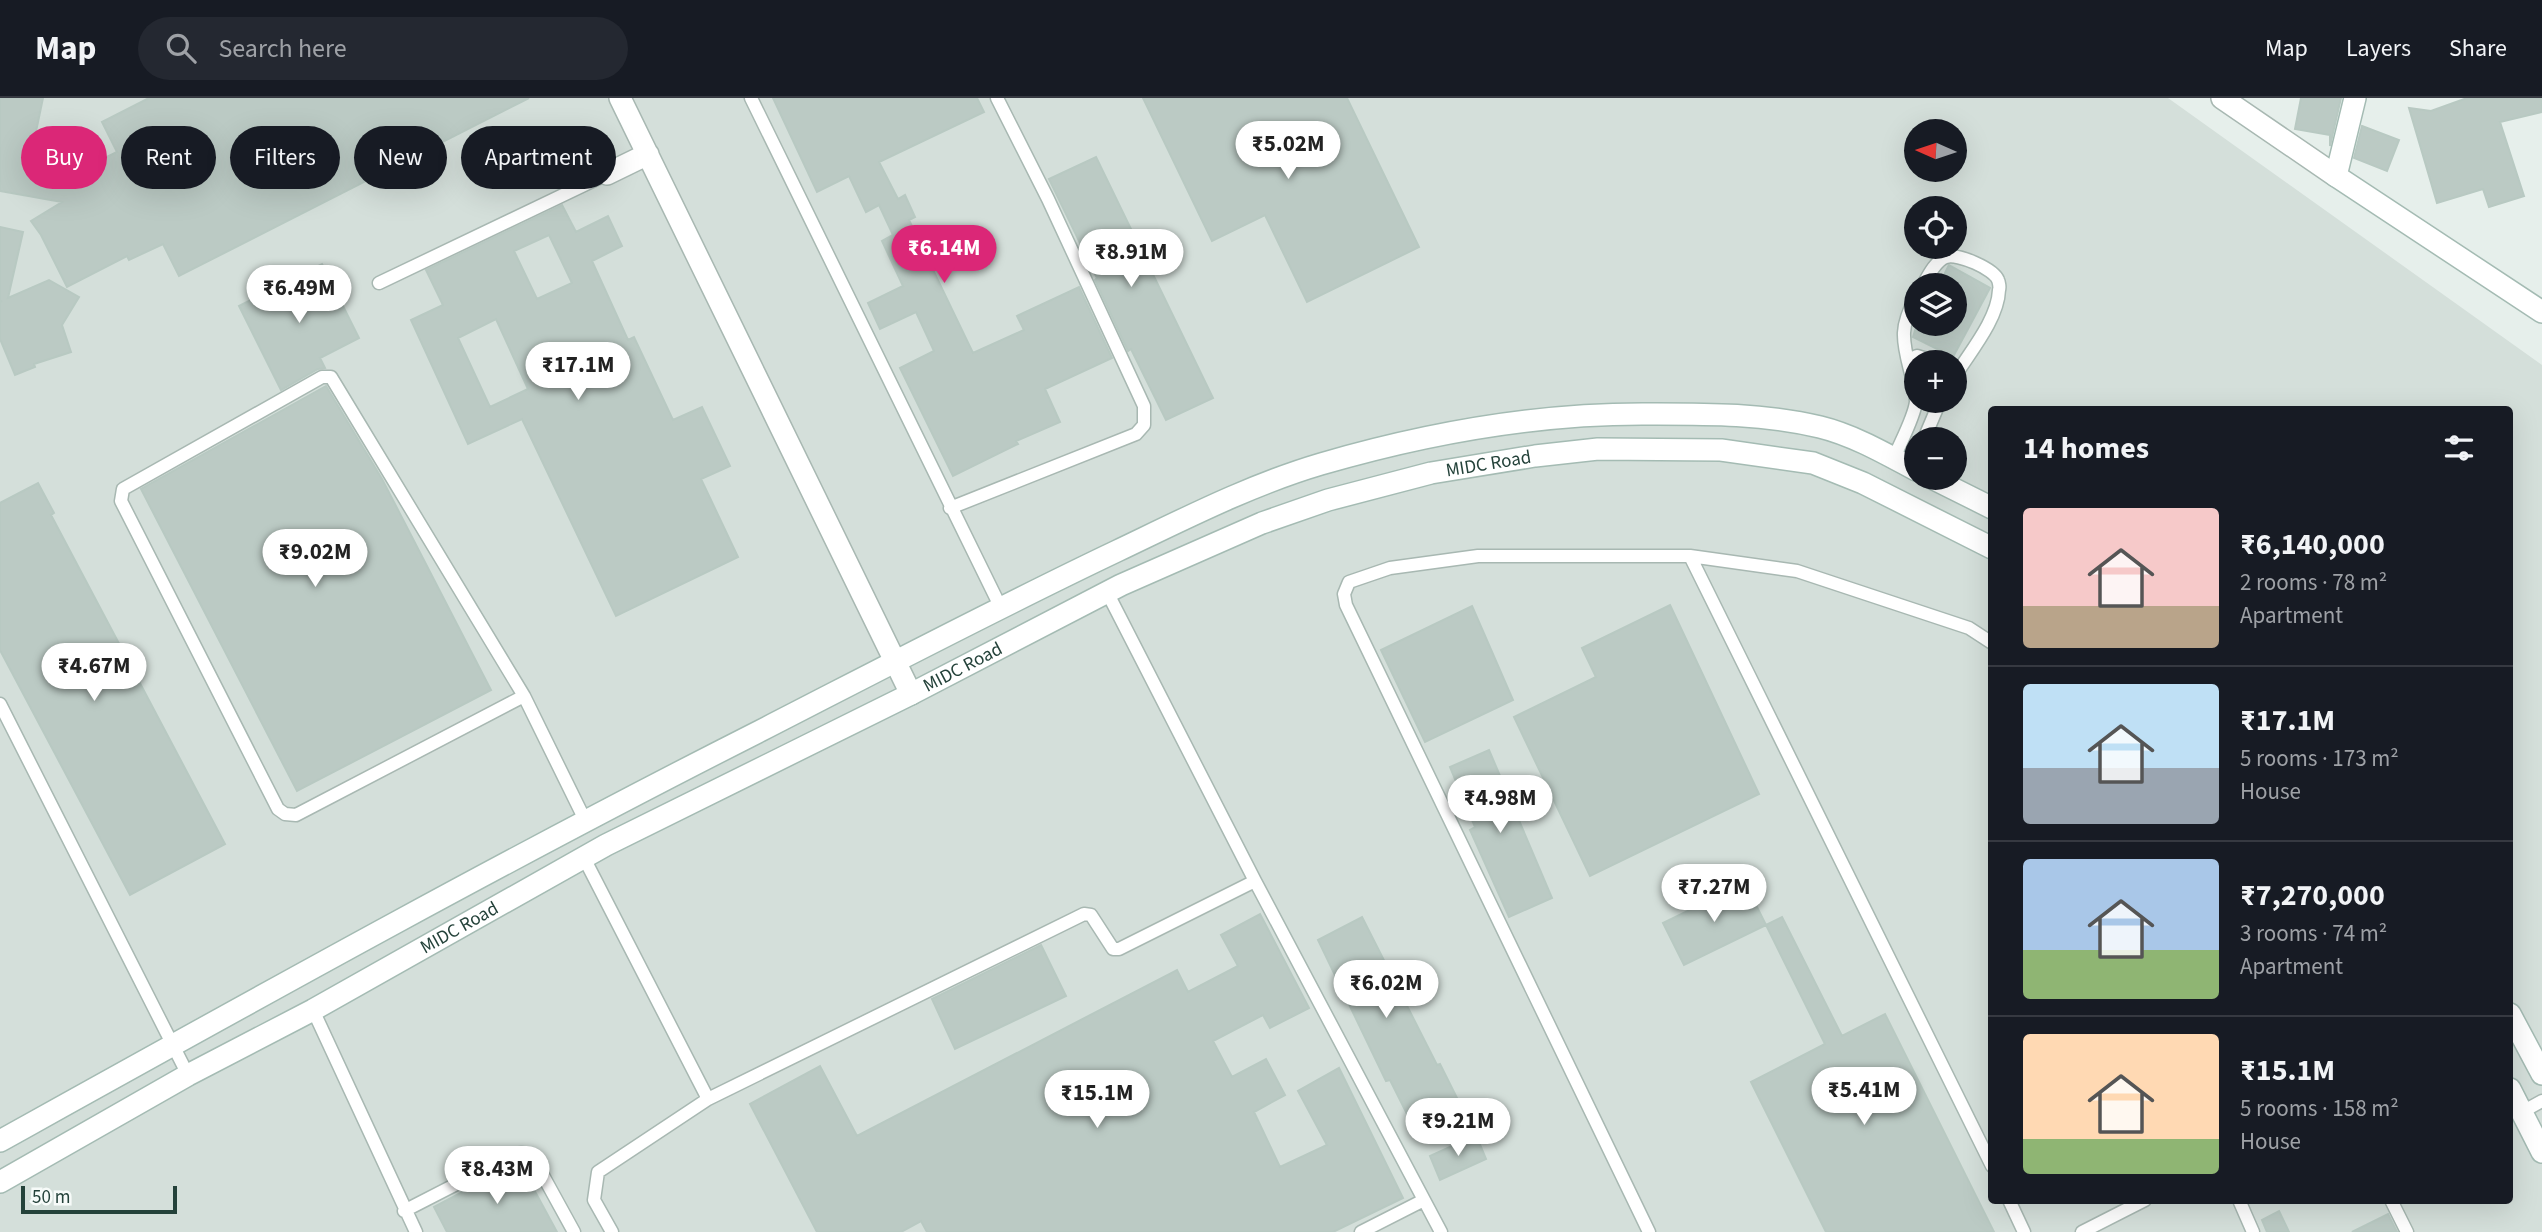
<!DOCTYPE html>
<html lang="en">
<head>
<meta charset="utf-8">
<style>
	body { margin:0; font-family:"Source Sans 3",sans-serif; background:#242831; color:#f1f3f6; height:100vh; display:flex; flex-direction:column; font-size:26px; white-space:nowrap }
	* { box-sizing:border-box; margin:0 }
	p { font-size:23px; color:#9ea1a6 }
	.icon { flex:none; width:38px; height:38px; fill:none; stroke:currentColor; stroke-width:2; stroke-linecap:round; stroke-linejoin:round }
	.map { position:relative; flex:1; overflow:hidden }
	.details { position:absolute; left:1988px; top:308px; width:525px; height:798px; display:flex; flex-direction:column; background:#171b24; border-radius:7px; box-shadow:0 7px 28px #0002 }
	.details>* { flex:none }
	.hud { position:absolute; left:21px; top:28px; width:665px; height:63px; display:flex; gap:14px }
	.needle { width:46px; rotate:273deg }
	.fabs { position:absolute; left:1904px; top:21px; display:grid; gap:14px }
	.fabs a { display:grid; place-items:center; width:63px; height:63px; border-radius:50%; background:#171b24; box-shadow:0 7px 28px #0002; font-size:35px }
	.scale { position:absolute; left:21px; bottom:18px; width:156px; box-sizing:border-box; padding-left:7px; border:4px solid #24423a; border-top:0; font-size:19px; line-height:24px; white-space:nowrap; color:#24423a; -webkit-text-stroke:5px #f7fbf9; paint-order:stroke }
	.price { position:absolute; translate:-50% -60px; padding:0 16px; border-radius:24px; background:#fff; color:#222; font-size:23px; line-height:46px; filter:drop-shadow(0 2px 4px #0008) }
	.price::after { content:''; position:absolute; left:50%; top:42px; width:21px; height:16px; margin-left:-10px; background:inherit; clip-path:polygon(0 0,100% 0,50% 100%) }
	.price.selected { background:#db2777; color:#fff }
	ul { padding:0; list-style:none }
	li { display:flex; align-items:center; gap:21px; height:175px; padding:0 35px }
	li+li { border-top:2px solid #363941 }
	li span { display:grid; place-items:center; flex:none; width:196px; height:140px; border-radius:7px; color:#555 }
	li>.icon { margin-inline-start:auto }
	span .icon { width:84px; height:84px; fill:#fffc; stroke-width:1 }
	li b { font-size:30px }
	h2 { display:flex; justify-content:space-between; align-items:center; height:84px; padding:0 35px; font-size:30px }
	.chip { padding:0 24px; border-radius:32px; background:#171b24; box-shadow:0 7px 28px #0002; font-size:24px; line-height:63px }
	.chip.selected { background:#db2777; color:#fff }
	header { display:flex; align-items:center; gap:42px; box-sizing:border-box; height:98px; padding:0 35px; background:#171b24; border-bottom:2px solid #363941 }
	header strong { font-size:33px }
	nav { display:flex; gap:38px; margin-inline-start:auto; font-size:24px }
	.search { width:490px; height:63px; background:#242831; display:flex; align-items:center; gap:18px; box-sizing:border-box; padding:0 24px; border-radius:38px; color:#9ea1a6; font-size:26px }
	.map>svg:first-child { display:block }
	.built { fill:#d4dfda; fill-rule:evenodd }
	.building { fill:#bbcac4; stroke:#b8c9c2; stroke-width:2; fill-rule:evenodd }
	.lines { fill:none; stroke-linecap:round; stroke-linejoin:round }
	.service-casing { stroke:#a8b8b2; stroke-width:15 }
	.minor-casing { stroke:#a8b8b2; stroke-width:24 }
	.tertiary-casing { stroke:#a8b8b2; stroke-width:24 }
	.secondary-casing { stroke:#a4bbb3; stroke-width:24 }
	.service { stroke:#fff; stroke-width:12 }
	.minor { stroke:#fff; stroke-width:21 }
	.tertiary { stroke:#fff; stroke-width:21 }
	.secondary { stroke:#fff; stroke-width:21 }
	.labels { text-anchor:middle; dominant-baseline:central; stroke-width:6; stroke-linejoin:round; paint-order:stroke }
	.street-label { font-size:19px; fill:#24423a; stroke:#f7fbf9 }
</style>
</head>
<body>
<header>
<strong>Map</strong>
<div class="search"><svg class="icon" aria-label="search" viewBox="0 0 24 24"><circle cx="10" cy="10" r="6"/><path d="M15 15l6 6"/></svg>Search here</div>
<nav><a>Map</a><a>Layers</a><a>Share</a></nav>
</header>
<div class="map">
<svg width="2542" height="1134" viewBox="0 0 2542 1134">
	<rect width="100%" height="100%" fill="#e6efeb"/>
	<path class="built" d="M 0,0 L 2168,0 L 2542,267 L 2542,1134 L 0,1134 ZM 1916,33 L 1955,33 L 1955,72 L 1916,72 ZM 1916,110 L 1955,110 L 1955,149 L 1916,149 ZM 1916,187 L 1955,187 L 1955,226 L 1916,226 ZM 1916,264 L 1955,264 L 1955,303 L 1916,303 ZM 1992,312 L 2510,312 L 2510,1102 L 1992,1102 ZM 1916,341 L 1955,341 L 1955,380 L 1916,380 Z"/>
	<path class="building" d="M 0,0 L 43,0 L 29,67 L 74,75 L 117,54 L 102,24 L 149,0 L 529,0 L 179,178 L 163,146 L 129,162 L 127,158 L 67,189 L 41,137 L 31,123 L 62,104 L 0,93 Z
		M 773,0 L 977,0 L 984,14 L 879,64 L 898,101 L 905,97 L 915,119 L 909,122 L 973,255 L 1024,232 L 1017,218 L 1079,189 L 1112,260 L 1045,291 L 1060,324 L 1016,343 L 1018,346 L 953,378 L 900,270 L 934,253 L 916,214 L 880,231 L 868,205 L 903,188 L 882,143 L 893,137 L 879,107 L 866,114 L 849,78 L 817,94 Z
		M 1143,0 L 1347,0 L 1419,149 L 1307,204 L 1265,117 L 1212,143 Z
		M 2301,0 L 2341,0 L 2330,48 L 2330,37 L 2295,31 Z
		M 2467,0 L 2542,0 L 2542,14 L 2500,24 L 2524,98 L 2489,109 L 2483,91 L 2437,105 L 2409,10 L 2431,13 Z
		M 2362,28 L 2399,42 L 2387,73 L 2354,60 Z
		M 1096,59 L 1213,300 L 1166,322 L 1131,251 L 1128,253 L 1095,182 L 1097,180 L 1049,81 Z
		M 562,107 L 576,134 L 608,118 L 622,148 L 592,163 L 628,242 L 634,239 L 673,322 L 702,309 L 730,368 L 701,381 L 738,459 L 616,518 L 522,321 L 468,346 L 411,222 L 443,207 L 426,172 ZM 549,137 L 572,185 L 537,201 L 514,153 ZM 496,221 L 528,291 L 490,309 L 458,240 Z
		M 0,129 L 23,134 L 8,200 L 49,182 L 79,199 L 62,227 L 71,254 L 34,266 L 35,269 L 15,277 L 0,241 L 0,204 L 2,203 L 0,203 Z
		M 322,166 L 359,240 L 320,260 L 325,270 L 318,271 L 281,292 L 239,208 Z
		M 1949,167 L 1990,190 L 1953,259 L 1913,239 L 1917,226 L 1955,226 L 1955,187 L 1939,187 Z
		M 326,288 L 382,381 L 491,592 L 297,693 L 141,391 Z
		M 38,385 L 54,415 L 51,417 L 225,746 L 130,797 L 0,552 L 0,405 Z
		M 1670,507 L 1759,696 L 1590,778 L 1514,619 L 1596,579 L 1582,550 Z
		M 1472,508 L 1513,602 L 1425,644 L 1381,552 Z
		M 1489,652 L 1552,800 L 1509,819 L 1470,732 L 1475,729 L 1450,669 Z
		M 1745,785 L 1766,827 L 1684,867 L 1663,825 Z
		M 1260,816 L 1309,910 L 1270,930 L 1263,917 L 1213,943 L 1232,979 L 1266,961 L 1285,997 L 1254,1014 L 1280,1069 L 1327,1047 L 1298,993 L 1339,970 L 1403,1100 L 1333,1134 L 927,1134 L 921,1123 L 901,1134 L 817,1134 L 750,1006 L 820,968 L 857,1038 L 1177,872 L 1188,894 L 1238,868 L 1221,837 Z
		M 1362,819 L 1437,967 L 1440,966 L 1457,1000 L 1410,1022 L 1390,982 L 1386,983 L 1318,842 Z
		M 1782,819 L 1842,938 L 1885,916 L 1994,1134 L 1826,1134 L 1751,984 L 1825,946 L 1766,827 Z
		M 1041,847 L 1066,898 L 955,951 L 932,901 Z
		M 1476,1037 L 1486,1061 L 1440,1082 L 1430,1058 Z
		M 519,1064 L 557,1134 L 447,1134 L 434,1109 Z
		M 2279,1113 L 2289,1134 L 2267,1134 L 2262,1122 Z
		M 2388,1116 L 2397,1134 L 2352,1134 Z"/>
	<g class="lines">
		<g class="service-casing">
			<path id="service" d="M 751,0 L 1000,508
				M 379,185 L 607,76
				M 1923,187 C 1928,178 1936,162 1946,159 C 1958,155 1994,171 1998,182 C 1999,184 2000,190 1999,192 C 1998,221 1970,254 1955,278
				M 1908,262 L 1917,258 L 1937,264
				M 1924,341 L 1940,303
				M 1894,360 C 1900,345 1914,320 1916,304 C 1916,293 1913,283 1910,272 C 1902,241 1900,228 1916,199
				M 950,410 L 1136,336 L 1144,327 L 1144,308 L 1048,101 L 997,0
				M 1690,458 L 1992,1068
				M 1107,494 L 1255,783 L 1441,1134
				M 524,598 L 296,717 L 285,716 L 278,711 L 121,403 L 123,391 L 322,279 L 331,279 L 524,598 L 585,722
				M 0,606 L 188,977
				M 584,760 L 708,1001
				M 313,912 L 416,1134
				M 2522,1014 L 2542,1003
				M 2009,1102 L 2024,1134
				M 2239,1102 L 2253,1134
				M 2391,1102 L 2407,1134
				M 404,1113 L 515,1056 C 525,1054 528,1056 535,1063 L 574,1134
				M 612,1134 L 594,1102 L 598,1074 L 708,1001 L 1084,816 L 1091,817 L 1113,851 L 1119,851 L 1255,783
				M 1361,1134 L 1424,1102
				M 1649,1134 L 1346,507 L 1344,496 L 1349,484 L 1390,470 L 1478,458 L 1690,458 L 1797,473 L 1969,530 L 1992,545
				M 2082,1134 L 2145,1102"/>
		</g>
		<g class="minor-casing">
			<path id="minor" d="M 620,0 L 911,596
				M 607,76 L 648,56"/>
		</g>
		<g class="tertiary-casing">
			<path id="tertiary" d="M 2222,0 L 2336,78"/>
		</g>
		<g class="secondary-casing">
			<g id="secondary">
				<path d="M 2355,0 L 2336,78 L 2542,214"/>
				<path d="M 1932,380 L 1992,410"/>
				<path d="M 2510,916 L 2542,976"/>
				<path d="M 2510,991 L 2542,1054"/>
				<path d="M 0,1043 C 252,903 503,763 760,633 C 879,572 997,510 1117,453 C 1184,421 1250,387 1321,366 C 1424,336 1534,316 1642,316 C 1701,316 1762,315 1820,329 C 1853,337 1886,356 1916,372"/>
				<path id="s1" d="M 0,1084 L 188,977 L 313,912 L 606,747 L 911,596 L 1121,487 L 1262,425 L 1328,402 L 1431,375 L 1535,358 L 1598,351 L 1721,352 L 1813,365 L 1863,385 L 1992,450"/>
			</g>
		</g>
		<use href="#service" class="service"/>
		<use href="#minor" class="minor"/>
		<use href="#tertiary" class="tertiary"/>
		<use href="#secondary" class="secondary"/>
	</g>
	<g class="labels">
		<g class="street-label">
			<text stroke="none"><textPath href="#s1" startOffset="1659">MIDC Road</textPath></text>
			<text stroke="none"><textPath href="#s1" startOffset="1092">MIDC Road</textPath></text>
			<text stroke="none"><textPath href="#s1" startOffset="525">MIDC Road</textPath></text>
		</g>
	</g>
</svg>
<div class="fabs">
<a><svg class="needle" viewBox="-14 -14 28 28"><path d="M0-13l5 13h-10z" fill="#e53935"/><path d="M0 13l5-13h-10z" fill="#9ea1a6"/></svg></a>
<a><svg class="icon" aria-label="locate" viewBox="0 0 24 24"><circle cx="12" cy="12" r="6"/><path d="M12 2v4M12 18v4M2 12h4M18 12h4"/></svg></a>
<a><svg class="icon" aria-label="layers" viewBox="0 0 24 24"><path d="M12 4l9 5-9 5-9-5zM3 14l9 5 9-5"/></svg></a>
<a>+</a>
<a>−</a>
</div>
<div class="scale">50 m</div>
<b class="price" style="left:1288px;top:83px">₹5.02M</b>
<b class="price selected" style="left:944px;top:187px">₹6.14M</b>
<b class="price" style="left:1131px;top:191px">₹8.91M</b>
<b class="price" style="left:299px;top:227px">₹6.49M</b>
<b class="price" style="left:578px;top:304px">₹17.1M</b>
<b class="price" style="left:315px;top:491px">₹9.02M</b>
<b class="price" style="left:94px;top:605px">₹4.67M</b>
<b class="price" style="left:1500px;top:737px">₹4.98M</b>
<b class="price" style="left:1714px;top:826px">₹7.27M</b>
<b class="price" style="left:1386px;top:922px">₹6.02M</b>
<b class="price" style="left:1864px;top:1029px">₹5.41M</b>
<b class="price" style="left:1097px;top:1032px">₹15.1M</b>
<b class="price" style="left:1458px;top:1060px">₹9.21M</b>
<b class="price" style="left:497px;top:1108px">₹8.43M</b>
<div class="hud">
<a class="chip selected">Buy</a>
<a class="chip">Rent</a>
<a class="chip">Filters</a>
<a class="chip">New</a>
<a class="chip">Apartment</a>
</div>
<section class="details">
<h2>14 homes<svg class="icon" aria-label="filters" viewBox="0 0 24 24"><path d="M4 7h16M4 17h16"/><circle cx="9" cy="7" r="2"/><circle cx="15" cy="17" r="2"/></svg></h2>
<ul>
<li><span style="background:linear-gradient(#f6c9c9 70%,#b9a48a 0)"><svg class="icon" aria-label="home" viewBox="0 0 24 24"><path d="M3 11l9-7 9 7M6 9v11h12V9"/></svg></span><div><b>₹6,140,000</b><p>2 rooms · 78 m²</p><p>Apartment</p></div></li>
<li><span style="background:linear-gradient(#bfe0f5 60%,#9aa5b1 0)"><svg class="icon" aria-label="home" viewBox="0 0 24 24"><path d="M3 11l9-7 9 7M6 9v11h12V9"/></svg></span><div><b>₹17.1M</b><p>5 rooms · 173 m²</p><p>House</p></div></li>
<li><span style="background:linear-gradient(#a9c7e8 65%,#8fb573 0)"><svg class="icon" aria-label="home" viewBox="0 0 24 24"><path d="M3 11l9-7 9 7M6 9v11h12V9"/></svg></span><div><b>₹7,270,000</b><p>3 rooms · 74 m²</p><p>Apartment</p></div></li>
<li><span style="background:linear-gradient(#ffd9b3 75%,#8fb573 0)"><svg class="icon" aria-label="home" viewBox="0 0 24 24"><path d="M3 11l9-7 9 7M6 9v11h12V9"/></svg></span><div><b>₹15.1M</b><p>5 rooms · 158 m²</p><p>House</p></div></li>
</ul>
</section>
</div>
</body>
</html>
